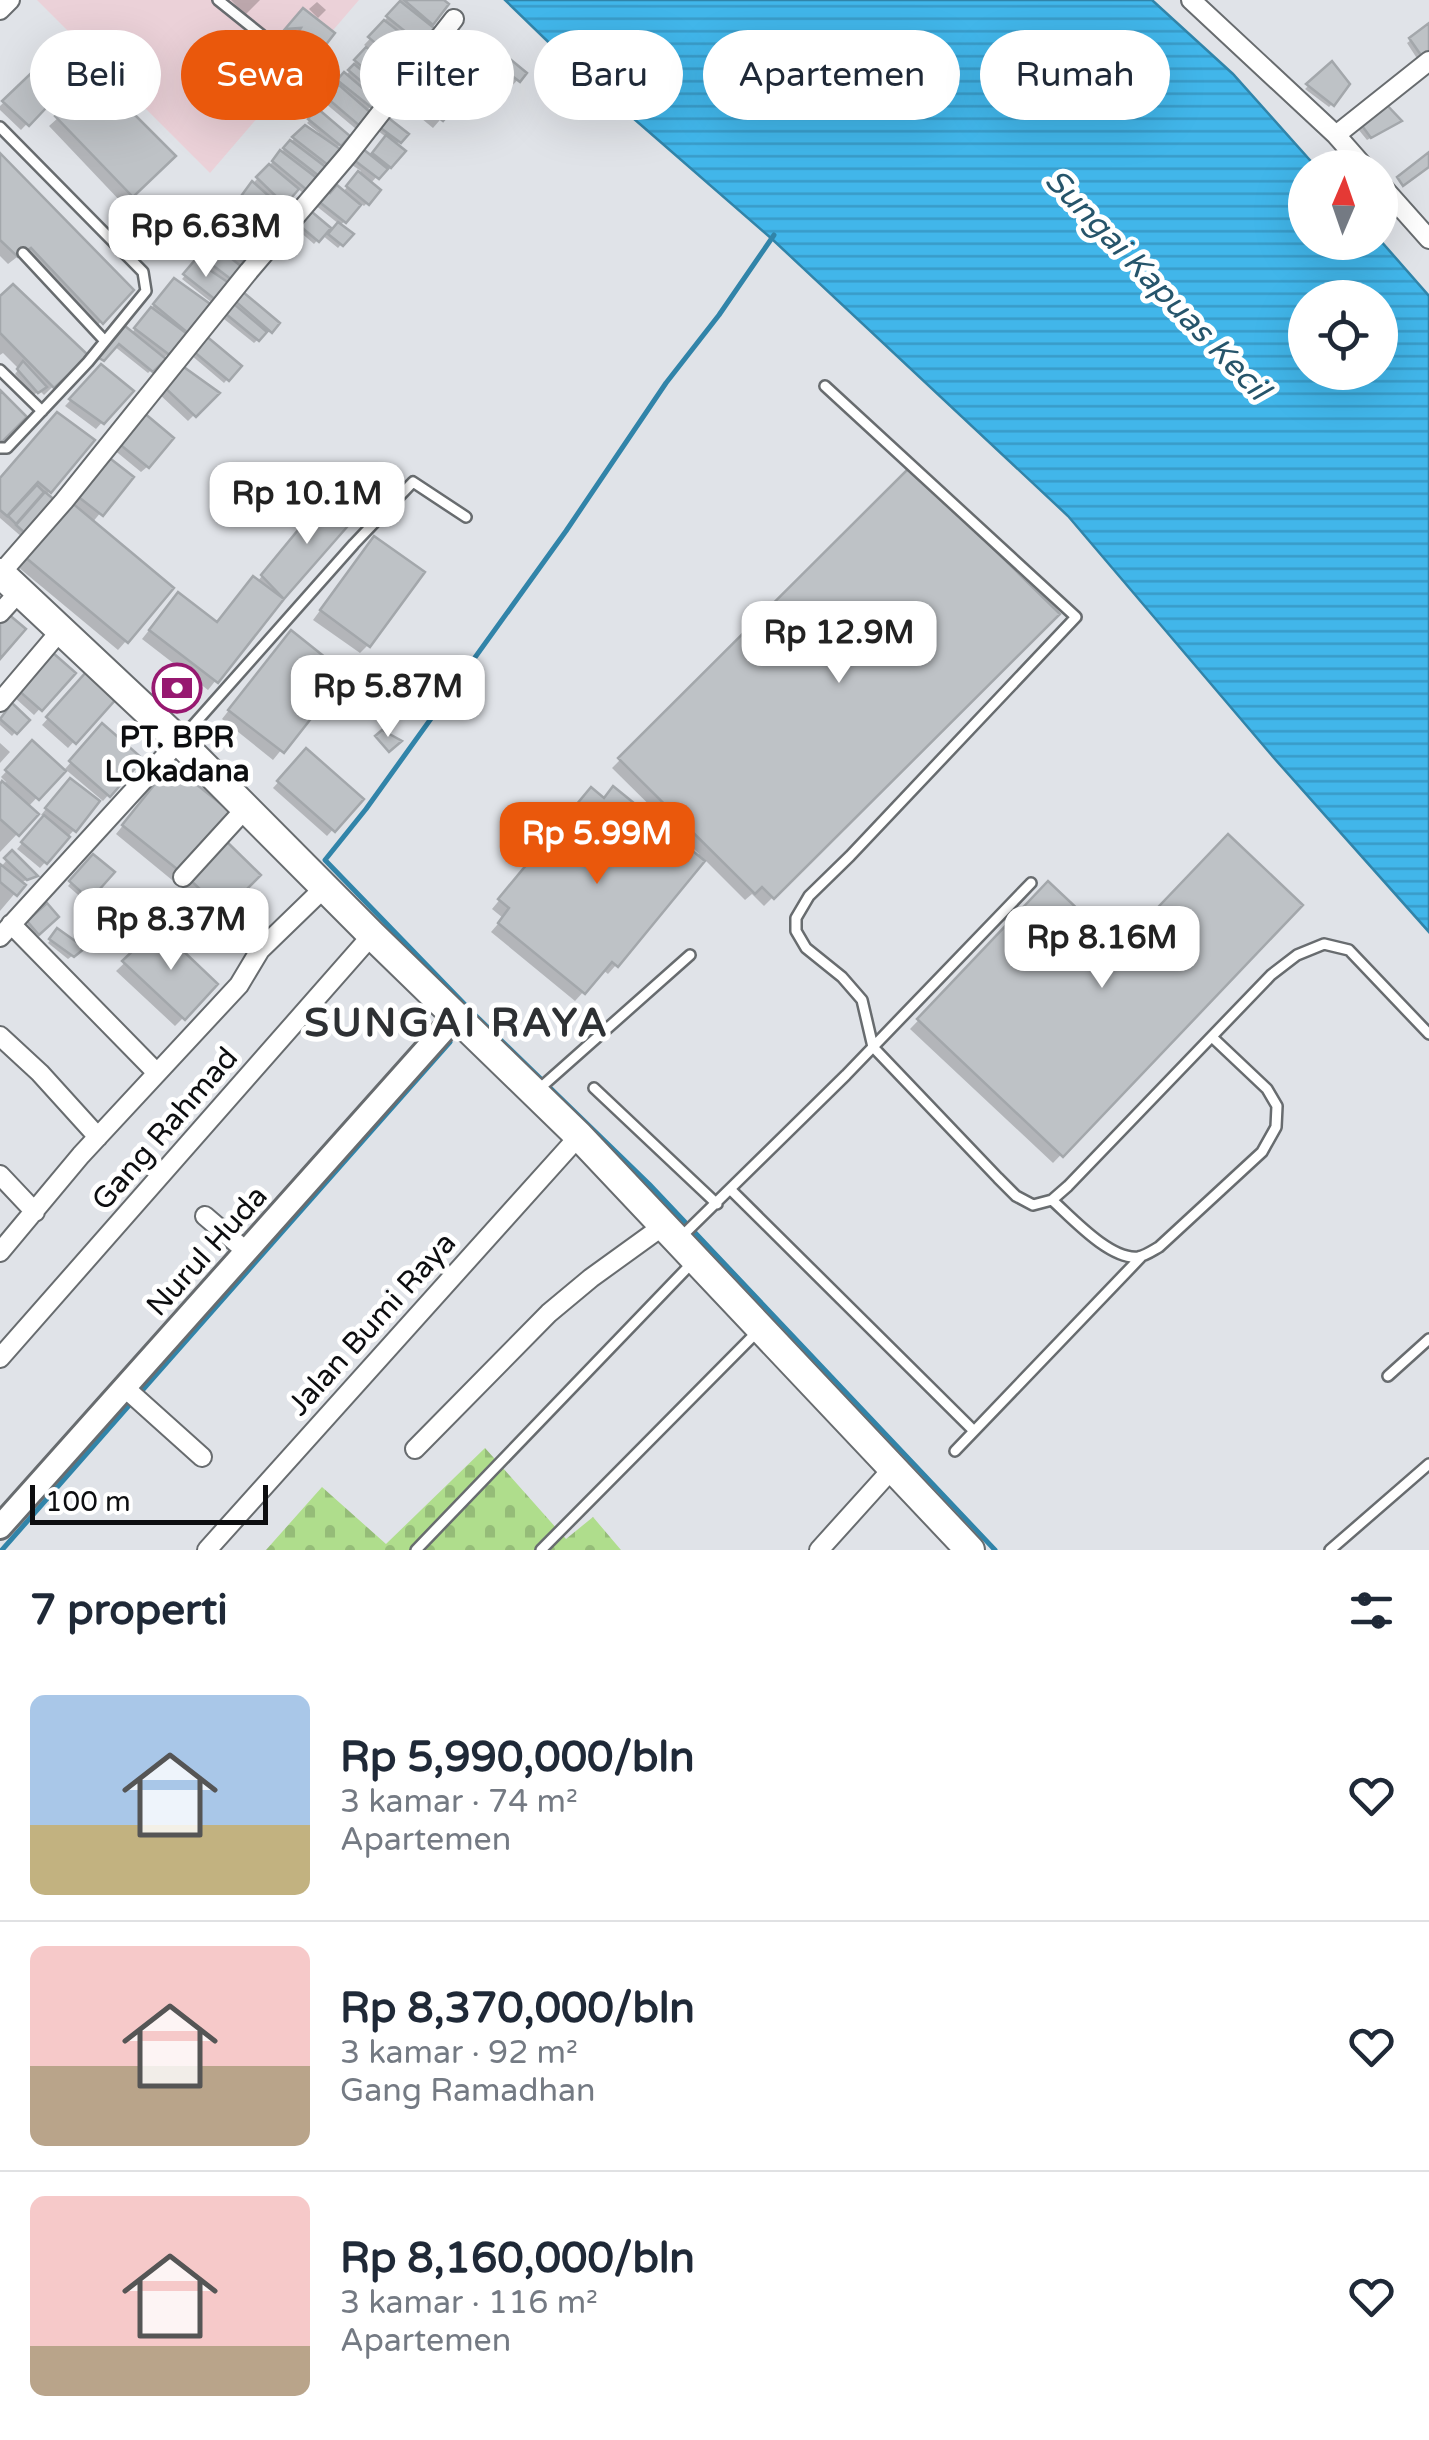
<!DOCTYPE html>
<html lang="id">
<head>
<meta charset="utf-8">
<style>
	body { margin:0; font-family:"Varela Round",sans-serif; background:#f2f2f3; color:#1f2937; height:100vh; display:flex; flex-direction:column; font-size:38px; white-space:nowrap }
	* { box-sizing:border-box; margin:0 }
	p { font-size:32px; color:#747a83 }
	.icon { flex:none; width:55px; height:55px; fill:none; stroke:currentColor; stroke-width:2; stroke-linecap:round; stroke-linejoin:round }
	.map { position:relative; height:1550px; overflow:hidden }
	.details { display:flex; flex-direction:column; background:#fff; flex:1 }
	.details>* { flex:none }
	.top-card { position:absolute; left:30px; top:30px; width:1370px; height:90px; display:flex; gap:20px }
	.needle { width:65px; rotate:2deg }
	.buttons { position:absolute; left:1288px; top:150px; display:grid; gap:20px }
	.buttons a { display:grid; place-items:center; width:110px; height:110px; border-radius:50%; background:#fff; box-shadow:0 10px 40px #0002; font-size:50px }
	.scale { position:absolute; left:30px; bottom:25px; width:238px; box-sizing:border-box; padding-left:10px; border:5px solid #0d0e10; border-top:0; font-size:28px; line-height:35px; white-space:nowrap; color:#0d0e10; -webkit-text-stroke:8px #fff; paint-order:stroke }
	.price { position:absolute; translate:-50% -85px; padding:0 22px; border-radius:20px; background:#fff; color:#222; font-size:32px; line-height:65px; filter:drop-shadow(0 2px 5px #0008) }
	.price::after { content:''; position:absolute; left:50%; top:60px; width:30px; height:22px; margin-left:-15px; background:inherit; clip-path:polygon(0 0,100% 0,50% 100%) }
	.price.current { background:#ea580c; color:#fff }
	ul { padding:0; list-style:none }
	li { display:flex; align-items:center; gap:30px; height:250px; padding:0 30px }
	li+li { border-top:2px solid #e0e1e3 }
	li span { display:grid; place-items:center; flex:none; width:280px; height:200px; border-radius:15px; color:#555 }
	li>.icon { margin-inline-start:auto }
	span .icon { width:120px; height:120px; fill:#fffc; stroke-width:1 }
	li b { font-size:42px }
	h2 { display:flex; justify-content:space-between; align-items:center; height:120px; padding:0 30px; font-size:42px }
	.chip { padding:0 35px; border-radius:45px; background:#fff; box-shadow:0 10px 40px #0002; font-size:35px; line-height:90px }
	.chip.current { background:#ea580c; color:#fff }
	.map>svg:first-child { display:block }
	.industrial { fill:#ebd1d8 }
	.cemetery { fill:url(#cemetery-stones) }
	.water { fill:url(#water-rules); stroke:#3184a9; stroke-width:2.5; fill-rule:evenodd }
	.shadow { fill:#0003 }
	.lines { fill:none; stroke-linecap:round; stroke-linejoin:round }
	.stream { stroke:#3184a9; stroke-width:5 }
	.building { fill:#bec2c6; stroke:#a3a7ab; stroke-width:2.5 }
	.service-casing { stroke:#686c6f; stroke-width:14 }
	.minor-casing { stroke:#686c6f; stroke-width:22 }
	.tertiary-casing { stroke:#686c6f; stroke-width:28 }
	.secondary-casing { stroke:#686c6f; stroke-width:32 }
	.service { stroke:#fff; stroke-width:9 }
	.minor { stroke:#fff; stroke-width:18 }
	.tertiary { stroke:#fff; stroke-width:22 }
	.secondary { stroke:#fff; stroke-width:28 }
	.labels { text-anchor:middle; dominant-baseline:central; stroke-width:10; stroke-linejoin:round; paint-order:stroke }
	.poi-label { font-size:30px; font-weight:bold; fill:#0d0e10; stroke:#fff }
	.street-label { font-size:30px; fill:#0d0e10; stroke:#fff }
	.water-label { font-size:32px; font-style:italic; fill:#26556b; stroke:#fff }
	.district-label { font-size:40px; font-weight:bold; letter-spacing:2.5px; fill:#2e3134; stroke:#fff }
</style>
</head>
<body>
<div class="map">
<svg width="1429" height="1550" viewBox="0 0 1429 1550">
	<defs>
		<pattern id="cemetery-stones" width="16" height="16" patternUnits="userSpaceOnUse" patternTransform="scale(2.5)"><rect width="16" height="16" fill="#afdd8c"/><path d="M2 7V4a2 2 0 0 1 4 0v3zM10 15v-3a2 2 0 0 1 4 0v3z" fill="#95bc78"/></pattern>
		<pattern id="water-rules" width="6" height="5" patternUnits="userSpaceOnUse" patternTransform="scale(2.5)"><rect width="6" height="5" fill="#41b6ea"/><path d="M0 2.5h6" fill="none" stroke="#389bc8"/></pattern>
	</defs>
	<rect width="100%" height="100%" fill="#e0e3e8"/>
	<path class="industrial" d="M 37,0 L 359,0 L 210,173 Z"/>
	<path class="cemetery" d="M 485,1448 L 566,1539 L 593,1517 L 621,1550 L 266,1550 L 322,1487 L 386,1544 Z"/>
	<path class="water" d="M 505,0 L 1152,0 L 1233,74 L 1316,167 L 1305,168 L 1305,242 L 1380,242 L 1380,240 L 1429,296 L 1429,932 L 1274,758 L 1068,516 L 772,239 L 571,64 ZM 1305,298 L 1380,298 L 1380,372 L 1305,372 Z"/>
	<path class="shadow" d="M 231,0 L 260,0 L 245,15 Z
		M 400,0 L 440,0 L 431,23 L 428,27 L 430,29 L 416,48 L 419,50 L 379,102 L 377,101 L 365,112 L 368,114 L 356,129 L 325,103 L 339,88 L 336,85 L 355,66 L 353,64 L 369,48 L 364,45 L 386,22 L 385,20 L 401,3 Z
		M 317,2 L 326,10 L 318,18 L 309,9 Z
		M 303,11 L 332,34 L 315,53 L 295,39 L 301,31 L 285,31 Z
		M 1429,27 L 1429,52 L 1418,60 L 1407,43 Z
		M 69,41 L 89,59 L 21,130 L 0,110 L 0,106 Z
		M 444,46 L 475,56 L 524,73 L 509,89 L 490,73 L 465,102 L 459,98 L 433,128 L 399,100 Z
		M 306,59 L 318,71 L 304,83 L 294,72 Z
		M 1331,65 L 1332,104 L 1329,107 L 1305,89 Z
		M 98,82 L 173,156 L 123,204 L 49,126 Z
		M 1384,105 L 1395,124 L 1367,140 L 1358,129 Z
		M 317,112 L 346,136 L 303,193 L 297,188 L 278,208 L 284,214 L 256,244 L 258,246 L 211,302 L 182,279 L 199,260 L 192,255 L 206,241 L 210,244 L 228,225 L 224,221 L 247,190 L 291,142 L 305,128 L 316,136 L 319,133 L 307,123 Z
		M 386,119 L 405,134 L 395,146 L 389,167 L 386,170 L 384,169 L 370,184 L 367,203 L 364,206 L 360,203 L 340,226 L 350,234 L 338,248 L 322,235 L 314,244 L 299,231 L 312,216 L 332,232 L 339,224 L 315,205 L 326,193 L 330,196 L 342,193 L 361,171 L 352,165 L 363,152 L 370,158 L 387,138 L 377,130 Z
		M 0,156 L 131,290 L 93,330 L 21,254 L 8,264 L 0,256 Z
		M 168,287 L 209,306 L 183,334 L 186,337 L 148,373 L 114,346 L 97,362 L 126,329 L 131,334 Z
		M 243,295 L 276,323 L 254,343 L 224,319 Z
		M 0,299 L 85,356 L 44,395 L 40,391 L 33,395 L 15,374 L 19,369 L 3,353 L 0,355 Z
		M 206,338 L 239,366 L 224,383 L 191,355 Z
		M 101,368 L 130,391 L 96,429 L 65,406 Z
		M 181,369 L 216,393 L 188,421 L 158,393 Z
		M 137,421 L 147,467 L 141,472 L 113,449 Z
		M 92,441 L 46,495 L 23,538 L 0,518 L 0,481 Z
		M 102,465 L 130,477 L 92,523 L 126,641 L 118,650 L 18,567 Z
		M 910,470 L 1056,614 L 764,906 L 752,894 L 745,900 L 704,859 L 616,965 L 608,974 L 603,970 L 575,1001 L 491,932 L 503,918 L 492,909 L 583,799 L 696,857 L 699,854 L 612,768 Z
		M 318,508 L 350,519 L 282,598 L 208,690 L 142,639 L 170,604 L 216,625 L 257,582 Z
		M 366,548 L 368,645 L 360,653 L 313,620 Z
		M 283,642 L 343,674 L 273,760 L 222,719 Z
		M 52,656 L 72,674 L 34,715 L 14,697 Z
		M 87,675 L 113,698 L 68,748 L 42,725 Z
		M 12,707 L 26,720 L 12,736 L 0,725 L 0,719 Z
		M 102,727 L 140,759 L 103,801 L 65,769 Z
		M 0,743 L 10,752 L 0,763 Z
		M 32,744 L 62,771 L 28,807 L 36,814 L 0,852 L 0,787 L 6,782 L 1,777 Z
		M 306,752 L 360,800 L 327,836 L 273,788 Z
		M 163,776 L 181,871 L 172,880 L 116,834 Z
		M 64,787 L 74,830 L 40,868 L 17,849 L 45,817 L 41,815 Z
		M 223,842 L 257,875 L 217,916 L 182,884 Z
		M 12,854 L 35,876 L 20,883 L 22,885 L 0,911 L 0,868 Z
		M 93,857 L 111,873 L 85,901 L 68,886 Z
		M 1049,885 L 1119,951 L 1300,905 L 1053,1163 L 910,1029 Z
		M 47,907 L 56,916 L 34,936 L 25,926 Z
		M 58,931 L 81,949 L 68,959 L 48,943 Z
		M 158,931 L 183,1018 L 175,1026 L 116,971 Z"/>
	<g class="lines">
		<path class="stream" d="M 774,235 L 719,315 L 666,383 L 566,531 L 366,809 L 325,860 L 474,1014 L 649,1184 L 995,1550
			M 139,1394 L 450,1042
			M 2,1550 L 132,1402"/>
	</g>
	<path class="building" d="M 404,0 L 444,0 L 449,4 L 433,25 Z
		M 400,1 L 434,28 L 422,45 L 386,16 Z
		M 303,8 L 335,33 L 321,51 L 297,35 L 301,28 L 285,29 Z
		M 384,20 L 423,50 L 408,70 L 368,37 Z
		M 1429,23 L 1429,54 L 1423,58 L 1409,38 Z
		M 452,34 L 476,54 L 487,40 L 527,73 L 520,82 L 499,66 L 475,96 L 469,90 L 443,121 L 405,91 Z
		M 69,37 L 92,59 L 29,126 L 2,101 Z
		M 366,47 L 406,73 L 391,91 L 354,60 Z
		M 306,55 L 322,71 L 309,81 L 296,67 Z
		M 1332,61 L 1350,84 L 1334,106 L 1306,84 Z
		M 354,64 L 391,94 L 384,101 L 348,70 Z
		M 344,72 L 379,102 L 372,108 L 337,80 Z
		M 98,78 L 176,156 L 133,197 L 55,116 Z
		M 339,85 L 371,113 L 361,127 L 327,98 Z
		M 1384,102 L 1402,121 L 1371,138 L 1360,123 Z
		M 317,108 L 350,136 L 341,146 L 308,119 Z
		M 386,116 L 409,134 L 401,143 L 378,126 Z
		M 305,125 L 340,149 L 328,165 L 292,137 Z
		M 386,135 L 406,151 L 391,168 L 372,153 Z
		M 290,140 L 327,168 L 319,176 L 283,148 Z
		M 363,149 L 388,169 L 379,179 L 354,160 Z
		M 280,150 L 318,179 L 308,191 L 272,161 Z
		M 1429,152 L 1429,167 L 1403,186 L 1397,177 Z
		M 0,153 L 134,290 L 103,324 L 31,248 L 18,257 L 0,240 Z
		M 269,164 L 299,189 L 285,205 L 256,177 Z
		M 358,171 L 381,190 L 369,205 L 346,186 Z
		M 252,181 L 288,213 L 261,242 L 228,214 Z
		M 337,185 L 361,205 L 346,223 L 317,200 L 326,190 L 330,193 Z
		M 312,212 L 331,228 L 319,242 L 300,226 Z
		M 230,220 L 261,245 L 246,264 L 214,236 Z
		M 338,222 L 354,234 L 343,246 L 328,234 Z
		M 206,238 L 242,267 L 232,280 L 194,251 Z
		M 195,260 L 229,283 L 217,301 L 183,274 Z
		M 174,278 L 213,306 L 188,333 L 153,304 Z
		M 13,284 L 89,356 L 54,388 L 0,333 L 0,296 Z
		M 243,292 L 280,323 L 272,333 L 235,301 Z
		M 234,304 L 267,332 L 259,341 L 226,314 Z
		M 151,307 L 190,336 L 171,356 L 134,328 Z
		M 125,326 L 166,359 L 153,372 L 119,344 L 104,361 L 99,358 Z
		M 205,335 L 242,366 L 229,381 L 192,350 Z
		M 23,361 L 47,387 L 38,393 L 17,369 Z
		M 101,364 L 134,391 L 104,424 L 69,399 Z
		M 181,365 L 220,393 L 196,417 L 162,385 Z
		M 0,390 L 27,417 L 2,442 L 0,441 Z
		M 57,412 L 95,440 L 51,493 L 38,482 L 7,516 L 0,510 L 0,478 Z
		M 143,412 L 174,438 L 149,468 L 117,442 Z
		M 107,456 L 134,477 L 103,516 L 76,495 Z
		M 910,467 L 1060,614 L 774,899 L 762,887 L 755,894 L 618,758 Z
		M 37,485 L 44,492 L 16,524 L 8,516 Z
		M 45,492 L 57,502 L 28,536 L 16,525 Z
		M 326,496 L 354,519 L 284,599 L 261,575 Z
		M 71,502 L 174,588 L 128,643 L 25,557 Z
		M 374,536 L 425,572 L 370,647 L 320,610 Z
		M 253,576 L 284,599 L 218,683 L 149,630 L 178,592 L 217,622 Z
		M 7,613 L 26,629 L 0,659 L 0,622 Z
		M 291,630 L 346,674 L 284,753 L 228,710 Z
		M 52,652 L 76,673 L 42,711 L 18,690 Z
		M 87,671 L 117,698 L 76,744 L 46,717 Z
		M 12,703 L 30,720 L 17,734 L 0,719 Z
		M 102,723 L 143,759 L 110,797 L 69,761 Z
		M 382,730 L 402,741 L 389,752 L 375,736 Z
		M 32,740 L 66,771 L 39,800 L 5,770 Z
		M 306,748 L 364,799 L 335,832 L 277,781 Z
		M 171,764 L 231,812 L 182,873 L 122,825 Z
		M 70,778 L 100,801 L 76,832 L 45,808 Z
		M 2,781 L 39,814 L 19,836 L 0,819 L 0,784 Z
		M 613,786 L 705,861 L 618,967 L 612,962 L 585,994 L 498,923 L 509,908 L 498,899 L 591,787 L 604,798 Z
		M 44,815 L 70,837 L 47,864 L 21,842 Z
		M 1228,834 L 1303,905 L 1063,1157 L 917,1019 L 1048,881 L 1119,948 Z
		M 223,838 L 261,875 L 224,912 L 186,876 Z
		M 12,850 L 38,876 L 27,880 L 4,858 Z
		M 93,854 L 115,872 L 90,900 L 69,881 Z
		M 0,864 L 26,885 L 17,896 L 0,882 Z
		M 47,903 L 59,917 L 39,935 L 27,921 Z
		M 158,927 L 218,984 L 185,1020 L 122,961 Z
		M 57,928 L 85,948 L 74,957 L 49,939 Z"/>
	<g class="lines">
		<g class="service-casing">
			<path id="service" d="M 218,0 L 284,53
				M 0,127 L 143,272 L 146,291 L 88,362 L 7,448 L 0,448
				M 23,253 L 105,341
				M 0,370 L 42,411
				M 825,386 L 1076,617 L 850,856 L 809,896 L 796,918 L 796,931 L 806,948 L 842,977 L 862,1000 L 873,1047 L 998,1178 L 1016,1196 L 1033,1205 L 1052,1200 L 1068,1186 L 1271,975 L 1297,955 L 1324,944 L 1349,950 L 1429,1034
				M 181,739 L 354,544 L 413,482 L 466,517
				M 594,1088 L 717,1204
				M 539,1089 L 690,955
				M 731,1190 L 974,1431
				M 1052,1200 C 1072,1218 1110,1260 1138,1257 C 1145,1256 1152,1251 1159,1247 L 1262,1152 L 1276,1127 L 1277,1106 L 1267,1089 L 1212,1037
				M 680,1238 L 846,1075 L 1031,883
				M 1388,1376 L 1429,1339
				M 955,1451 L 1141,1257
				M 416,1550 L 691,1264
				M 541,1550 L 757,1332
				M 1330,1550 L 1429,1464"/>
		</g>
		<g class="minor-casing">
			<path id="minor" d="M 1191,0 L 1336,135 L 1365,168
				M 0,10 L 10,0
				M 1336,135 L 1429,61
				M 1380,184 L 1429,239
				M 1,573 L 64,501 L 249,271 L 347,156 L 454,19
				M 0,613 L 19,592
				M 0,702 L 61,630
				M 183,877 L 246,808
				M 11,924 L 157,1073
				M 0,937 L 179,741
				M 0,1036 L 40,1073 L 98,1137
				M 0,1175 L 35,1212
				M 205,1216 L 247,1252
				M 0,1252 L 81,1155 L 239,985 L 260,950 L 324,888
				M 0,1358 L 372,935
				M 124,1387 L 202,1457
				M 415,1449 L 549,1313 L 591,1278 L 663,1226
				M 207,1550 L 579,1136
				M 819,1550 L 893,1468"/>
		</g>
		<g class="tertiary-casing">
			<path id="tertiary" d="M 0,1527 L 457,1015"/>
		</g>
		<g class="secondary-casing">
			<path id="secondary" d="M 0,573 L 179,741 L 372,935 L 579,1136 L 970,1550"/>
		</g>
		<use href="#service" class="service"/>
		<use href="#minor" class="minor"/>
		<use href="#tertiary" class="tertiary"/>
		<use href="#secondary" class="secondary"/>
	</g>
	<defs>
		<g id="bank-ring" transform="scale(2.5)"><circle r="9.5" fill="#fff" stroke="#971870" stroke-width="1.5"/><path d="M-6-4H6V4H-6ZM0-2.3a2.3 2.3 0 1 0 0 4.6a2.3 2.3 0 1 0 0-4.6Z" fill="#971870"/></g>
	</defs>
	<g fill-rule="evenodd">
		<use href="#bank-ring" x="177" y="688"/>
	</g>
	<g class="labels">
		<g class="poi-label">
			<text x="177" y="737">PT. BPR<tspan x="177" dy="34">LOkadana</tspan></text>
		</g>
		<g class="street-label">
			<text transform="translate(165 1129) rotate(-49)">Gang Rahmad</text>
			<text transform="translate(207 1251) rotate(-48)">Nurul Huda</text>
			<text transform="translate(372 1324) rotate(-48)">Jalan Bumi Raya</text>
		</g>
		<g class="water-label">
			<text transform="translate(1157 285) rotate(46)">Sungai Kapuas Kecil</text>
		</g>
		<g class="district-label">
			<text x="457" y="1023">SUNGAI RAYA</text>
		</g>
	</g>
</svg>
<div class="buttons">
<a><svg class="needle" viewBox="-14 -14 28 28"><path d="M0-13l5 13h-10z" fill="#e53935"/><path d="M0 13l5-13h-10z" fill="#747a83"/></svg></a>
<a><svg class="icon" aria-label="locate" viewBox="0 0 24 24"><circle cx="12" cy="12" r="6"/><path d="M12 2v4M12 18v4M2 12h4M18 12h4"/></svg></a>
</div>
<div class="scale">100 m</div>
<b class="price" style="left:206px;top:280px">Rp 6.63M</b>
<b class="price" style="left:307px;top:547px">Rp 10.1M</b>
<b class="price" style="left:839px;top:686px">Rp 12.9M</b>
<b class="price" style="left:388px;top:740px">Rp 5.87M</b>
<b class="price current" style="left:597px;top:887px">Rp 5.99M</b>
<b class="price" style="left:171px;top:973px">Rp 8.37M</b>
<b class="price" style="left:1102px;top:991px">Rp 8.16M</b>
<div class="top-card">
<a class="chip">Beli</a>
<a class="chip current">Sewa</a>
<a class="chip">Filter</a>
<a class="chip">Baru</a>
<a class="chip">Apartemen</a>
<a class="chip">Rumah</a>
</div>
</div>
<section class="details">
<h2>7 properti<svg class="icon" aria-label="filters" viewBox="0 0 24 24"><path d="M4 7h16M4 17h16"/><circle cx="9" cy="7" r="2"/><circle cx="15" cy="17" r="2"/></svg></h2>
<ul>
<li><span style="background:linear-gradient(#a9c7e8 65%,#c2b280 0)"><svg class="icon" aria-label="home" viewBox="0 0 24 24"><path d="M3 11l9-7 9 7M6 9v11h12V9"/></svg></span><div><b>Rp 5,990,000/bln</b><p>3 kamar · 74 m²</p><p>Apartemen</p></div><svg class="icon" aria-label="heart" viewBox="0 0 24 24"><path d="M12 20l-8-8c-3-5 5-10 8-4 3-6 11-1 8 4z"/></svg></li>
<li><span style="background:linear-gradient(#f6c9c9 60%,#b9a48a 0)"><svg class="icon" aria-label="home" viewBox="0 0 24 24"><path d="M3 11l9-7 9 7M6 9v11h12V9"/></svg></span><div><b>Rp 8,370,000/bln</b><p>3 kamar · 92 m²</p><p>Gang Ramadhan</p></div><svg class="icon" aria-label="heart" viewBox="0 0 24 24"><path d="M12 20l-8-8c-3-5 5-10 8-4 3-6 11-1 8 4z"/></svg></li>
<li><span style="background:linear-gradient(#f6c9c9 75%,#b9a48a 0)"><svg class="icon" aria-label="home" viewBox="0 0 24 24"><path d="M3 11l9-7 9 7M6 9v11h12V9"/></svg></span><div><b>Rp 8,160,000/bln</b><p>3 kamar · 116 m²</p><p>Apartemen</p></div><svg class="icon" aria-label="heart" viewBox="0 0 24 24"><path d="M12 20l-8-8c-3-5 5-10 8-4 3-6 11-1 8 4z"/></svg></li>
</ul>
</section>
</body>
</html>
